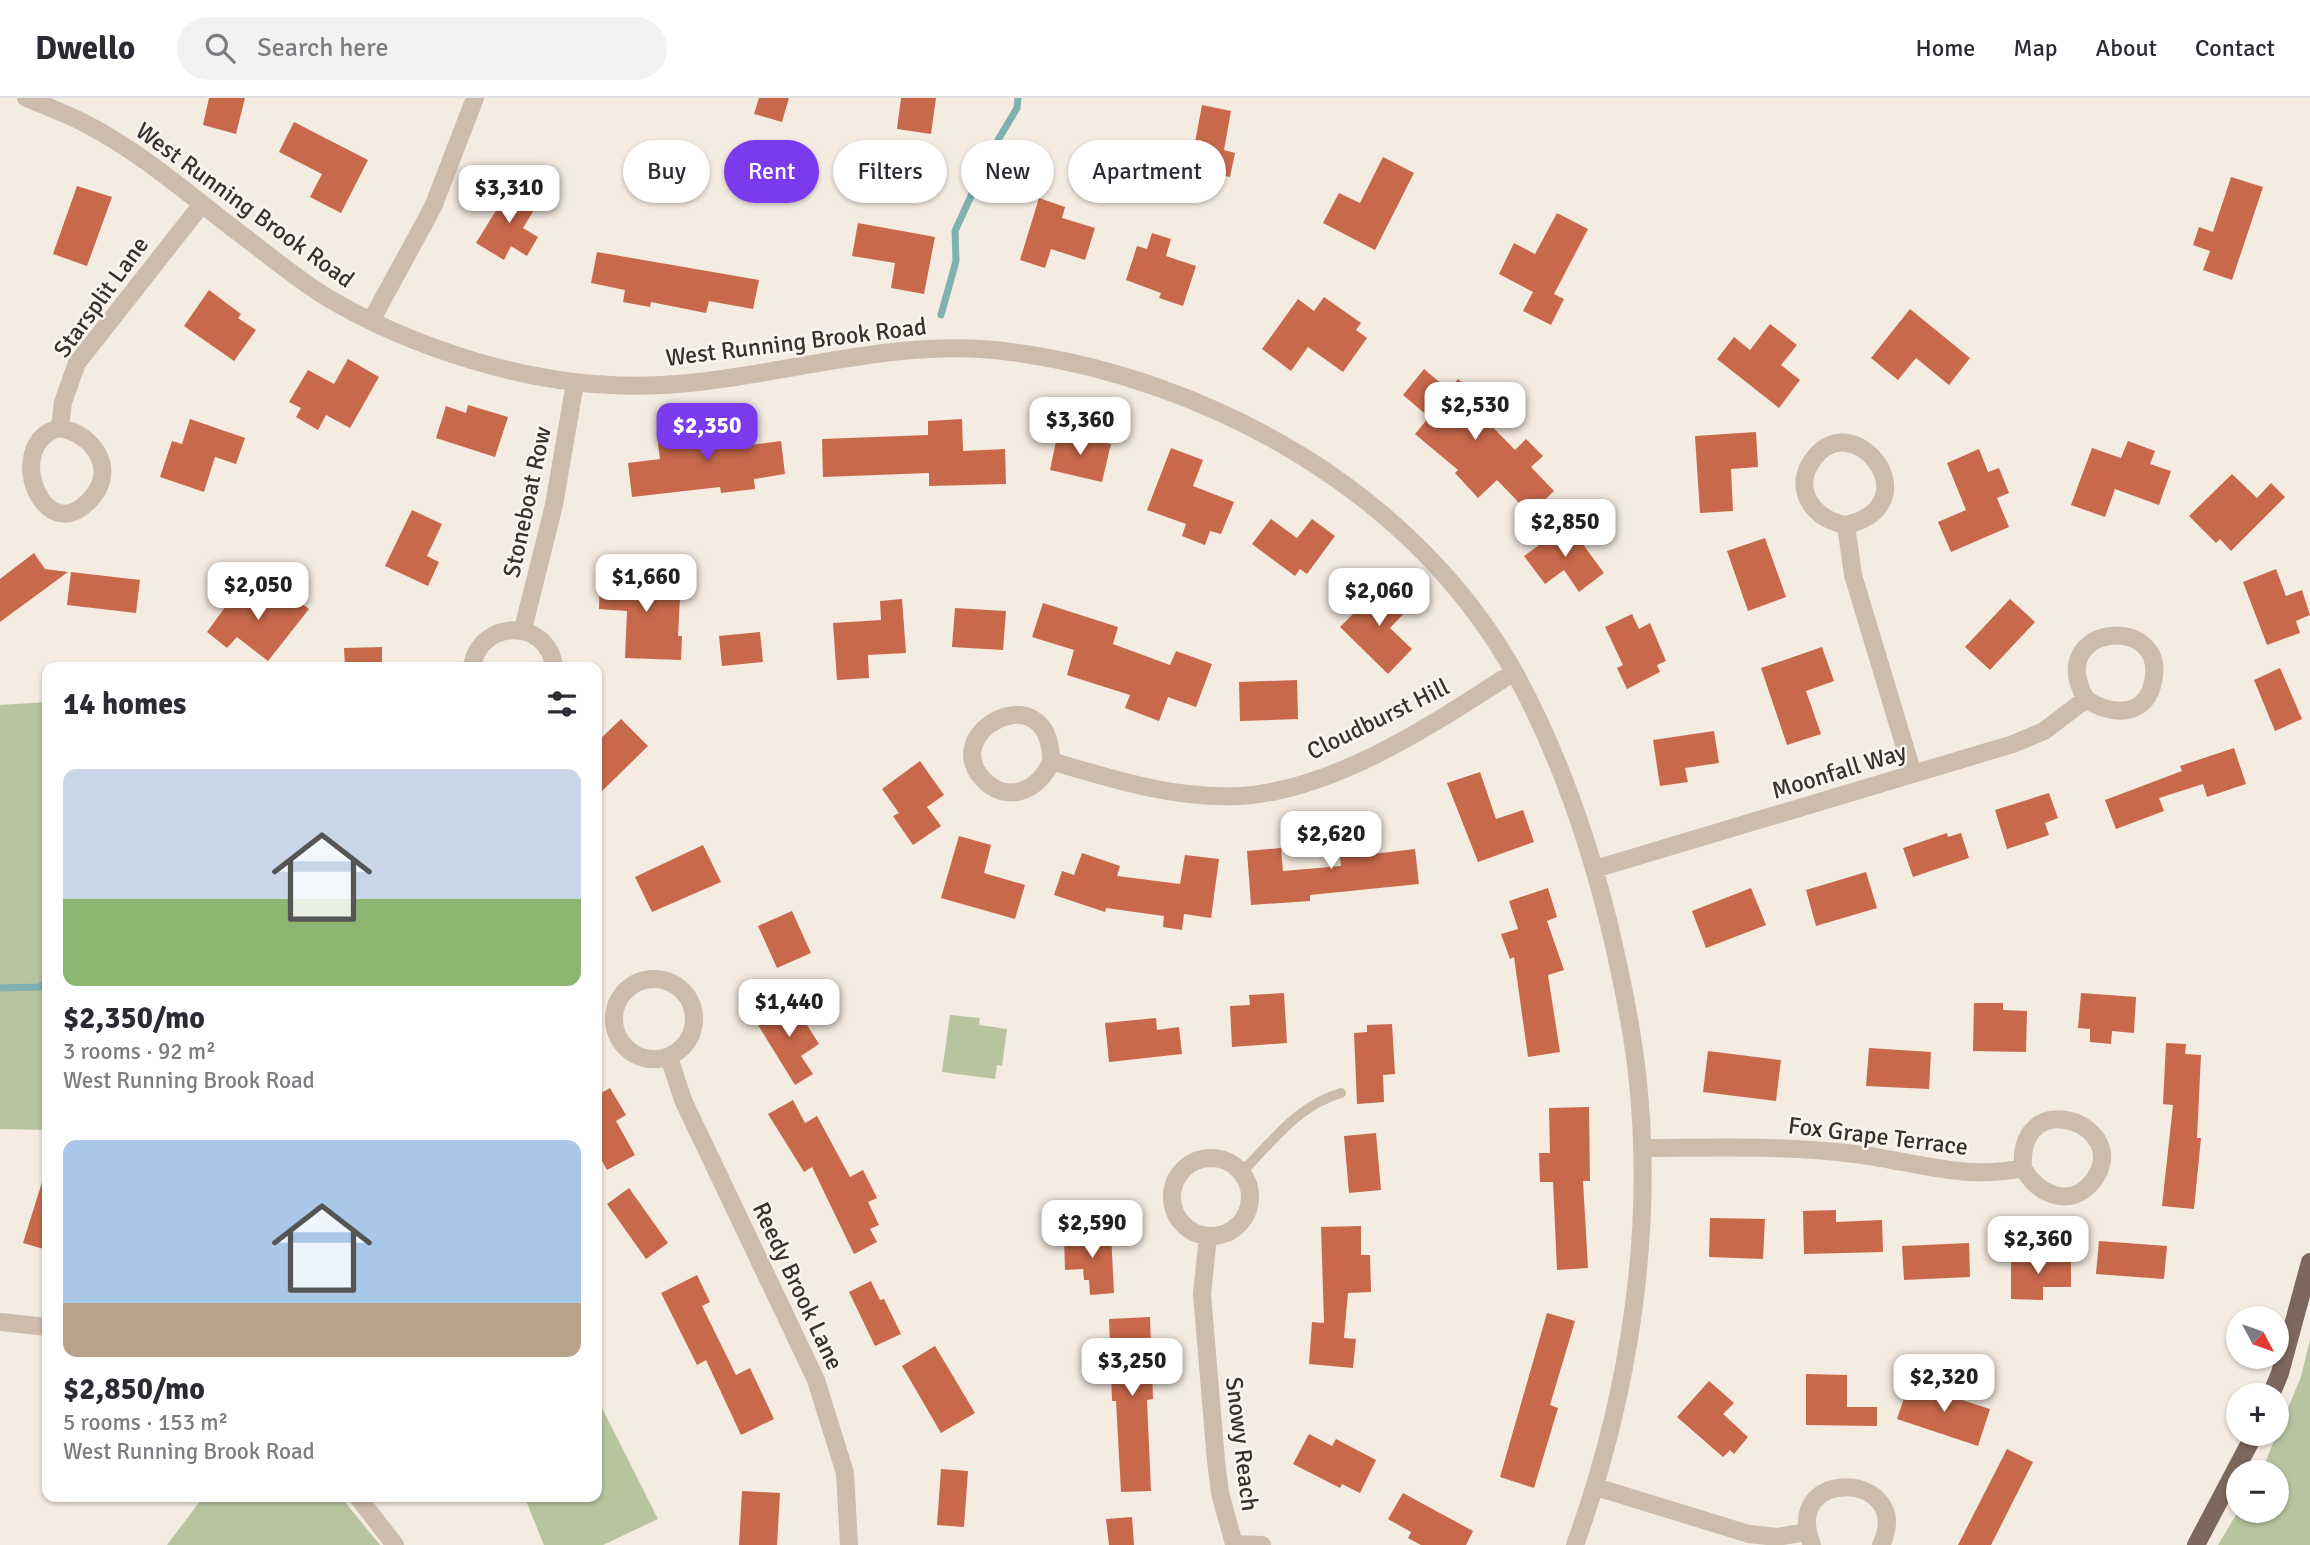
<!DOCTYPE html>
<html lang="en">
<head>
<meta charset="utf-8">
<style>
	body { margin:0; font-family:Signika,sans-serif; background:#f2f2f3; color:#2b2b33; height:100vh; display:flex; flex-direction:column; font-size:26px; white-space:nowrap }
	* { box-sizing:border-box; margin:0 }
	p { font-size:23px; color:#7c7c81 }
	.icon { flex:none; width:38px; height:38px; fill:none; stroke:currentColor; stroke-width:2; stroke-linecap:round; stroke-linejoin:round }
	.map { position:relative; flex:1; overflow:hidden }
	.details { position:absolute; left:42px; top:564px; width:560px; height:840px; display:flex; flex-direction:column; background:#fff; border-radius:14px; box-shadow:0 2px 5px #0004 }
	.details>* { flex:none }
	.banner { position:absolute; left:623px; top:42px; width:665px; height:63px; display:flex; gap:14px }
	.needle { width:46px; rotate:131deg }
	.fabs { position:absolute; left:2226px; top:1208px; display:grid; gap:14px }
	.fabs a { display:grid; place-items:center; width:63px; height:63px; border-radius:50%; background:#fff; box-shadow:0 2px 5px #0004; font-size:35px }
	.price { position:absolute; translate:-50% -60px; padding:0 16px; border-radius:14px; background:#fff; color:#222; font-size:23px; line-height:46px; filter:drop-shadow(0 2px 4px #0008) }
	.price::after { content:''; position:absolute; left:50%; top:42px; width:21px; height:16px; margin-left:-10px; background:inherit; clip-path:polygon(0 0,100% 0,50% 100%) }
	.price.active { background:#7c3aed; color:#fff }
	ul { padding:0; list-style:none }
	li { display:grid; align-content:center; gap:14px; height:371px; padding:0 21px }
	li span { display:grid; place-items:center; height:217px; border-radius:14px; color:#555 }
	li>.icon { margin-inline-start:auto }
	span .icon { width:126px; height:126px; fill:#fffc; stroke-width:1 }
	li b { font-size:30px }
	h2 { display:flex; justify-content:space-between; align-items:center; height:84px; padding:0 21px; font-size:30px }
	.chip { padding:0 24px; border-radius:32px; background:#fff; box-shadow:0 2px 5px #0004; font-size:24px; line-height:63px }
	.chip.active { background:#7c3aed; color:#fff }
	header { display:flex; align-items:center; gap:42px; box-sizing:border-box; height:98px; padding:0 35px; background:#fff; border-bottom:2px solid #e1e1e2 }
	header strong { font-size:33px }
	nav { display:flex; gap:38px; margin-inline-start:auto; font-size:24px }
	.search { width:490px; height:63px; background:#f2f2f3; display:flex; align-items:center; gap:18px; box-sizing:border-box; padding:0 24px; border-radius:38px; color:#7c7c81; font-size:26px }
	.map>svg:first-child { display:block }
	.green { fill:#b8c4a0 }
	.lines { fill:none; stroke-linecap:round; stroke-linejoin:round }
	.stream { stroke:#7fb0b2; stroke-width:7 }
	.building { fill:#c8694b }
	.lane { stroke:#cdbbac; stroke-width:10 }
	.street { stroke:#cdbbac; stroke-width:18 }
	.primary { stroke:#7d675c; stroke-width:18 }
	.labels { text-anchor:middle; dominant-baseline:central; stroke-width:5; stroke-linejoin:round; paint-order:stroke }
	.street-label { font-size:24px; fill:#3b302b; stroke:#fbf5ee }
</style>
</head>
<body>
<header>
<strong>Dwello</strong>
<div class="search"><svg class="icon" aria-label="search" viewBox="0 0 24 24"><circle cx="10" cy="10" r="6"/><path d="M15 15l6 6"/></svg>Search here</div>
<nav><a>Home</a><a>Map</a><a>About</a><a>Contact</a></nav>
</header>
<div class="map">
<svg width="2310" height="1447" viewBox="0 0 2310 1447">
	<rect width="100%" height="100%" fill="#f4ebe1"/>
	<path class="green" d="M 47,604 L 47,1032 L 0,1031 L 0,607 Z
		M 950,917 L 980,920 L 979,927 L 1007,931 L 1002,968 L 997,967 L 995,981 L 942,974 Z
		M 2310,1242 L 2310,1447 L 2218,1447 L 2239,1412 L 2277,1412 L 2277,1374 L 2261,1374 L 2301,1279 Z
		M 597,1300 L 658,1421 L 603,1447 L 544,1447 L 524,1398 L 597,1398 Z
		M 204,1398 L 340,1398 L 380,1447 L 167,1447 Z"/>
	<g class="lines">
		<path class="stream" d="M 941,217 L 956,163 L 955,133 L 992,52 L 1017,10 L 1018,0
			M 0,890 L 40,889 L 47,883"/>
	</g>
	<path class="building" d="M 209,0 L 245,0 L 236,36 L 203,27 Z
		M 759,0 L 789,0 L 782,24 L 754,16 Z
		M 901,0 L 936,0 L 931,36 L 897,31 Z
		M 1202,7 L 1231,13 L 1224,52 L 1235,55 L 1230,79 L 1190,71 Z
		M 294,24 L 368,62 L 341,115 L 310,99 L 322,76 L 279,54 Z
		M 1383,59 L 1414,75 L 1375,152 L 1323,125 L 1339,95 L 1360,105 Z
		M 2231,79 L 2263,89 L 2232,182 L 2203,172 L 2210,153 L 2193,147 L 2199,129 L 2213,134 Z
		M 77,88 L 112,99 L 87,168 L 53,156 Z
		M 504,88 L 537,107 L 523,130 L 538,139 L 527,158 L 511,148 L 504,162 L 476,145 L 497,111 L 492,108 Z
		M 1039,100 L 1065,109 L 1062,120 L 1095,130 L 1085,162 L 1051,151 L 1045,170 L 1020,162 Z
		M 1557,115 L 1588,131 L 1554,196 L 1564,201 L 1551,227 L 1523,213 L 1533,194 L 1499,176 L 1514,145 L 1535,156 Z
		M 858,125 L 935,139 L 924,196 L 891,190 L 895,165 L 852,158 Z
		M 1152,135 L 1171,141 L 1166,158 L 1196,168 L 1183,208 L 1159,200 L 1161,195 L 1126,182 L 1137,148 L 1147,151 Z
		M 597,154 L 759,182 L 753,211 L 709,203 L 706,215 L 651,204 L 650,209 L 623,204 L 625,192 L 591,185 Z
		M 209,192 L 241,216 L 238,220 L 256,232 L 234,263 L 184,228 Z
		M 1324,199 L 1361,225 L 1356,232 L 1367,240 L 1343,274 L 1308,249 L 1291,273 L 1262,251 L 1298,201 L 1314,213 Z
		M 1910,211 L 1970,260 L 1949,287 L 1916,260 L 1898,282 L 1871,260 Z
		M 1770,226 L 1797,247 L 1781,267 L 1800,282 L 1779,310 L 1717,261 L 1734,239 L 1750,252 Z
		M 348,261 L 379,279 L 350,330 L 326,317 L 318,332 L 296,319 L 301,310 L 289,304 L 308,272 L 334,286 Z
		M 1424,271 L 1449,292 L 1458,281 L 1485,303 L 1477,313 L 1515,352 L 1526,341 L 1543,358 L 1531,369 L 1554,393 L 1530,416 L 1497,382 L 1478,400 L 1455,375 L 1458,372 L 1415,336 L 1429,319 L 1403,297 Z
		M 468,307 L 508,319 L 495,359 L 436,340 L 446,308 L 466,315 Z
		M 190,321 L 245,340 L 236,366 L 215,359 L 204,394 L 160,379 L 172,343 L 182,346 Z
		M 962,321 L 963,353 L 1005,351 L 1006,386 L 929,388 L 929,375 L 823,379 L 822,341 L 928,337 L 928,323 Z
		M 746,326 L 749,347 L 781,343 L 785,376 L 754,381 L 755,391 L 721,395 L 720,389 L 632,399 L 628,365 L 660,361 L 657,338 Z
		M 1058,334 L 1111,346 L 1102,384 L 1050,372 Z
		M 1756,334 L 1758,369 L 1731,371 L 1733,413 L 1700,415 L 1695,338 Z
		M 2128,343 L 2155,353 L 2150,366 L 2171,373 L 2159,407 L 2115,391 L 2105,419 L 2071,407 L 2092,350 L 2121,360 Z
		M 1171,350 L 1203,362 L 1193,388 L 1234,404 L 1221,436 L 1210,433 L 1205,447 L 1182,438 L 1186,426 L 1147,412 Z
		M 1979,351 L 1988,374 L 1999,370 L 2009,395 L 1997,400 L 2009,429 L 1951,454 L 1938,424 L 1966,412 L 1947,365 Z
		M 2232,376 L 2257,400 L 2271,385 L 2285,399 L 2231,453 L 2220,441 L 2216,445 L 2189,418 Z
		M 412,412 L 442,426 L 427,458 L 439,464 L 428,488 L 385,468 Z
		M 1271,421 L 1297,440 L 1312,421 L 1335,438 L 1307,476 L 1300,471 L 1295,478 L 1252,446 Z
		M 1568,426 L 1604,475 L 1579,494 L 1564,472 L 1545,486 L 1524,458 Z
		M 1765,440 L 1786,499 L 1748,513 L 1727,453 Z
		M 34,455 L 45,471 L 68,474 L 0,524 L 0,481 Z
		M 2276,471 L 2286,498 L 2302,492 L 2310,517 L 2296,523 L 2300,535 L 2267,547 L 2243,484 Z
		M 71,474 L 140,482 L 136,515 L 67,507 Z
		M 600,477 L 681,480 L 678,538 L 682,538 L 681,562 L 625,560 L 627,513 L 599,511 Z
		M 1384,485 L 1409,510 L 1390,530 L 1412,551 L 1388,576 L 1340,529 Z
		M 280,489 L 309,511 L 268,563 L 237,539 L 227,550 L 207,534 L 239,490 L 264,510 Z
		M 902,501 L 906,555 L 868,557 L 869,580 L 837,582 L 833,525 L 881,522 L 880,503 Z
		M 2010,501 L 2035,524 L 1990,572 L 1965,549 Z
		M 1043,505 L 1118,529 L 1113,546 L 1170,567 L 1176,553 L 1212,566 L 1196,609 L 1168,599 L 1159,623 L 1125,610 L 1130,597 L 1067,577 L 1074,552 L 1032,539 Z
		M 955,510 L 1006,513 L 1003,552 L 952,549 Z
		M 1632,516 L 1639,531 L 1650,525 L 1666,563 L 1657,567 L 1660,574 L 1627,591 L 1617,570 L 1623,567 L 1605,529 Z
		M 760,534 L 763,564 L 722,568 L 719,538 Z
		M 382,549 L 382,569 L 345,569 L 344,550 Z
		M 1822,549 L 1834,583 L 1806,593 L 1821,636 L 1787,647 L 1761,570 Z
		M 2280,570 L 2302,621 L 2275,633 L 2254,582 Z
		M 1297,582 L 1298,621 L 1240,623 L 1239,584 Z
		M 621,621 L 648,648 L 597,698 L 597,644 Z
		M 1714,633 L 1719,665 L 1685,670 L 1688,684 L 1660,688 L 1653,642 Z
		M 2234,650 L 2246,686 L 2207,699 L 2203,686 L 2159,700 L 2164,713 L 2116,731 L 2105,702 L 2182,673 L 2180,668 Z
		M 920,663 L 944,697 L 927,709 L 941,728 L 913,747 L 893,718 L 899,715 L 882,691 Z
		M 1480,674 L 1496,721 L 1523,712 L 1534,744 L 1478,764 L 1447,685 Z
		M 2049,695 L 2058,720 L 2045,725 L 2049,737 L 2007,751 L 1995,712 Z
		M 1370,726 L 1373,756 L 1415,751 L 1419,786 L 1310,797 L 1310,803 L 1251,807 L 1247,753 L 1281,750 L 1283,773 L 1341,768 L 1337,729 Z
		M 1947,735 L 1948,739 L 1961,735 L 1969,760 L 1913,779 L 1903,750 Z
		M 959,738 L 991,747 L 984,775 L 1025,787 L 1015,821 L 941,800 Z
		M 703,747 L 721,784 L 652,814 L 635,779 Z
		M 1082,755 L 1120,768 L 1117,778 L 1180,786 L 1185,757 L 1219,761 L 1211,820 L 1184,816 L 1182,832 L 1163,829 L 1164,818 L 1106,810 L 1105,814 L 1054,797 L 1062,773 L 1074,777 Z
		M 1866,774 L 1877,810 L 1816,828 L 1806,792 Z
		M 1548,790 L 1557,819 L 1547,823 L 1564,872 L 1548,877 L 1560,954 L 1528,959 L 1514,859 L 1510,861 L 1501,836 L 1518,831 L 1509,803 Z
		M 1751,790 L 1766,827 L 1706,850 L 1692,813 Z
		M 792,813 L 811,855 L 777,870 L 758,828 Z
		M 1284,895 L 1287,945 L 1232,949 L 1230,908 L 1250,907 L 1249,897 Z
		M 2081,895 L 2136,899 L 2134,935 L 2112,933 L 2111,946 L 2090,944 L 2090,931 L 2078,930 Z
		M 790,900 L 819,946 L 801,958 L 813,976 L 795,987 L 755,922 Z
		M 1974,905 L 2003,905 L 2003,912 L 2027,913 L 2026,954 L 1973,953 Z
		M 1156,920 L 1157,932 L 1179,929 L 1182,956 L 1109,964 L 1105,925 Z
		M 1392,926 L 1395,976 L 1383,977 L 1384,1004 L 1357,1006 L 1354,935 L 1367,934 L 1367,927 Z
		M 2166,945 L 2186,946 L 2185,956 L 2201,957 L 2197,1040 L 2201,1040 L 2194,1111 L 2162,1108 L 2173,1007 L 2163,1006 Z
		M 1869,950 L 1931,954 L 1929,991 L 1866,988 Z
		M 1708,953 L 1781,962 L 1776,1003 L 1703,994 Z
		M 597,988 L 601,995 L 610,990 L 626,1017 L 616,1023 L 635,1057 L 607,1072 L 597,1054 Z
		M 793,1002 L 805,1025 L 817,1018 L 850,1079 L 863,1072 L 877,1100 L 868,1104 L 879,1127 L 870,1131 L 877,1144 L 854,1156 L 812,1069 L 804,1074 L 768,1016 Z
		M 1589,1009 L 1590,1083 L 1583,1083 L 1588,1170 L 1557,1172 L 1553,1084 L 1540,1084 L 1539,1055 L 1550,1055 L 1549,1010 Z
		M 1376,1035 L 1381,1092 L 1349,1095 L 1344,1038 Z
		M 43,1081 L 47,1081 L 47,1152 L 23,1145 Z
		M 629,1090 L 668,1145 L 646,1161 L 607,1106 Z
		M 1836,1112 L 1836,1124 L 1882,1122 L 1883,1154 L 1804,1156 L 1803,1113 Z
		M 1710,1120 L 1765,1121 L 1763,1161 L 1709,1159 Z
		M 1361,1128 L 1361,1157 L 1370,1157 L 1371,1194 L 1348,1195 L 1344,1240 L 1356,1241 L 1353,1270 L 1309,1266 L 1312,1224 L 1324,1225 L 1321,1129 Z
		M 1111,1135 L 1114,1195 L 1090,1197 L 1089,1182 L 1084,1182 L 1083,1171 L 1065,1172 L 1064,1138 Z
		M 2099,1143 L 2167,1148 L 2164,1181 L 2096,1176 Z
		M 1969,1145 L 1970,1179 L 1904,1182 L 1902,1148 Z
		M 2011,1159 L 2071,1159 L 2071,1189 L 2043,1189 L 2043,1202 L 2011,1201 Z
		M 697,1177 L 710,1204 L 702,1208 L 736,1277 L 750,1270 L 774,1321 L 741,1337 L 706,1262 L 697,1267 L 661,1195 Z
		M 871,1183 L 880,1202 L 884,1201 L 901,1236 L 875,1248 L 849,1194 Z
		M 1547,1215 L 1575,1223 L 1550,1307 L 1558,1310 L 1534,1390 L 1500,1379 Z
		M 1150,1219 L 1153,1301 L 1147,1302 L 1151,1393 L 1121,1394 L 1116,1303 L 1112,1303 L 1109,1221 Z
		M 935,1248 L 975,1315 L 941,1335 L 902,1268 Z
		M 1806,1276 L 1847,1277 L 1847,1309 L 1877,1309 L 1877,1328 L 1806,1327 Z
		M 1709,1283 L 1734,1305 L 1723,1316 L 1748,1339 L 1734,1356 L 1730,1352 L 1723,1359 L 1677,1319 Z
		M 1909,1285 L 1990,1311 L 1978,1348 L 1897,1321 Z
		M 1309,1336 L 1332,1348 L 1336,1341 L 1376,1362 L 1360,1395 L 1342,1386 L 1340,1390 L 1293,1366 Z
		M 2007,1351 L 2033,1364 L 1991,1447 L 1958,1447 Z
		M 941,1371 L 968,1373 L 964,1429 L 937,1427 Z
		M 742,1393 L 780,1395 L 777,1447 L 739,1447 Z
		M 1403,1395 L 1473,1433 L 1466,1447 L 1421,1447 L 1408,1440 L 1411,1434 L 1388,1421 Z
		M 1132,1419 L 1134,1447 L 1109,1447 L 1106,1421 Z"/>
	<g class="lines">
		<path class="lane" d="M 1241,1075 C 1271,1045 1298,1007 1341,995"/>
		<path class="street" d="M 26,0 C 46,8 67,16 86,26 C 139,53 187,95 234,131 C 265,154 295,180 328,200 C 372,226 422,247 471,262 C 541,283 616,293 689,285 C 797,274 902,239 1011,254 C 1212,281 1417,396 1517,579 C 1558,655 1587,738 1608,822 C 1620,872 1631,923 1637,975 C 1655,1133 1629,1298 1575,1447
			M 371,223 L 433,109 L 475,0
			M 60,330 C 91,335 116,368 94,397 C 45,460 0,344 60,330 L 63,304 L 77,265 L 202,106
			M 1846,427 C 1817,423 1793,395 1810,366 C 1850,300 1935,406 1846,427 L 1853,477 L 1913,676
			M 523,531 L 554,407 L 575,285
			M 472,569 C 479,521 548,519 554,569
			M 1051,663 C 1051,572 931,636 987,685 C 1011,706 1042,689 1051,663 C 1112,681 1174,701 1239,698 C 1335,693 1436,624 1514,574
			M 1595,771 L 2013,646 L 2044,633 L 2086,601 C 2107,616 2143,621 2152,588 C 2173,513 2042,525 2086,601
			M614 921a40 40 0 1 1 80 0a40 40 0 1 1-80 0Z
			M 669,959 L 683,1002 L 816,1282 L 845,1375 L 849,1447
			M 1642,1050 C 1713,1050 1785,1047 1855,1056 C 1912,1063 1966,1083 2023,1070 C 2037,1096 2070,1112 2093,1083 C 2135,1027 2017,984 2023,1070
			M1172 1099a39 39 0 1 1 78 0a39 39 0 1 1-78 0Z
			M 1208,1138 L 1202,1196 L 1216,1363 L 1220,1395 L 1234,1446 L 1262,1447
			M 0,1224 L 47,1229
			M 1596,1389 L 1749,1436 L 1777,1439 L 1806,1434
			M 357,1398 L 395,1447
			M 1812,1447 C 1780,1366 1916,1374 1881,1447"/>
		<path class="primary" d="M 2271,1297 L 2280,1275 L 2310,1164
			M 2196,1447 L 2255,1335"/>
	</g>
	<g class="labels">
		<g class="street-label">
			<text transform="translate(245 107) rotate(36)">West Running Brook Road</text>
			<text transform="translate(101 199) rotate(-54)">Starsplit Lane</text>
			<text transform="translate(796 244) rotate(-7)">West Running Brook Road</text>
			<text transform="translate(527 404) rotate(-78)">Stoneboat Row</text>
			<text transform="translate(1378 621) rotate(-26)">Cloudburst Hill</text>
			<text transform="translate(1839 673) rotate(-17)">Moonfall Way</text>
			<text transform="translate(1878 1038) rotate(7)">Fox Grape Terrace</text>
			<text transform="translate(798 1188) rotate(65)">Reedy Brook Lane</text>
			<text transform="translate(1242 1346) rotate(83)">Snowy Reach</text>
		</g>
	</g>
</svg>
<div class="fabs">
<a><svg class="needle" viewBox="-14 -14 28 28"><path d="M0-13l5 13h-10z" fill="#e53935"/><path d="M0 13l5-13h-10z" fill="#7c7c81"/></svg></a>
<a>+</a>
<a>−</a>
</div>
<b class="price" style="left:509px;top:127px">$3,310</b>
<b class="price" style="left:1475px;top:344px">$2,530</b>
<b class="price" style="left:1080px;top:359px">$3,360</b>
<b class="price active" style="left:707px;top:365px">$2,350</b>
<b class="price" style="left:1565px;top:461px">$2,850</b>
<b class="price" style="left:646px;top:516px">$1,660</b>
<b class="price" style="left:258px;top:524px">$2,050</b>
<b class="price" style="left:1379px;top:530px">$2,060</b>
<b class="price" style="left:1331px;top:773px">$2,620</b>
<b class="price" style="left:789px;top:941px">$1,440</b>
<b class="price" style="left:1092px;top:1162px">$2,590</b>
<b class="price" style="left:2038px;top:1178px">$2,360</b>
<b class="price" style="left:1132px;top:1300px">$3,250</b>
<b class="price" style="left:1944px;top:1316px">$2,320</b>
<div class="banner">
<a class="chip">Buy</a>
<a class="chip active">Rent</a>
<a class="chip">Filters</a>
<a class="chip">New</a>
<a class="chip">Apartment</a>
</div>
<section class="details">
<h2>14 homes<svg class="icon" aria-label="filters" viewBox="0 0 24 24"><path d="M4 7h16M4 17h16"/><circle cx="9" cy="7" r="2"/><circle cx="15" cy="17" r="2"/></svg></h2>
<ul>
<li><span style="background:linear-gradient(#c9d6e8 60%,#8fb573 0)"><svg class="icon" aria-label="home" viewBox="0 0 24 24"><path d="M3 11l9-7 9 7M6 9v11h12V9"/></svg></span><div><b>$2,350/mo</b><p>3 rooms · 92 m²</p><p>West Running Brook Road</p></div></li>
<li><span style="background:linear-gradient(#a9c7e8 75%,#b9a48a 0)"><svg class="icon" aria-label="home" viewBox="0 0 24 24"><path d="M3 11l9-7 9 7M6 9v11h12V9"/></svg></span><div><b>$2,850/mo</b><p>5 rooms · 153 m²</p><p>West Running Brook Road</p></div></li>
</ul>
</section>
</div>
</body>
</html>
